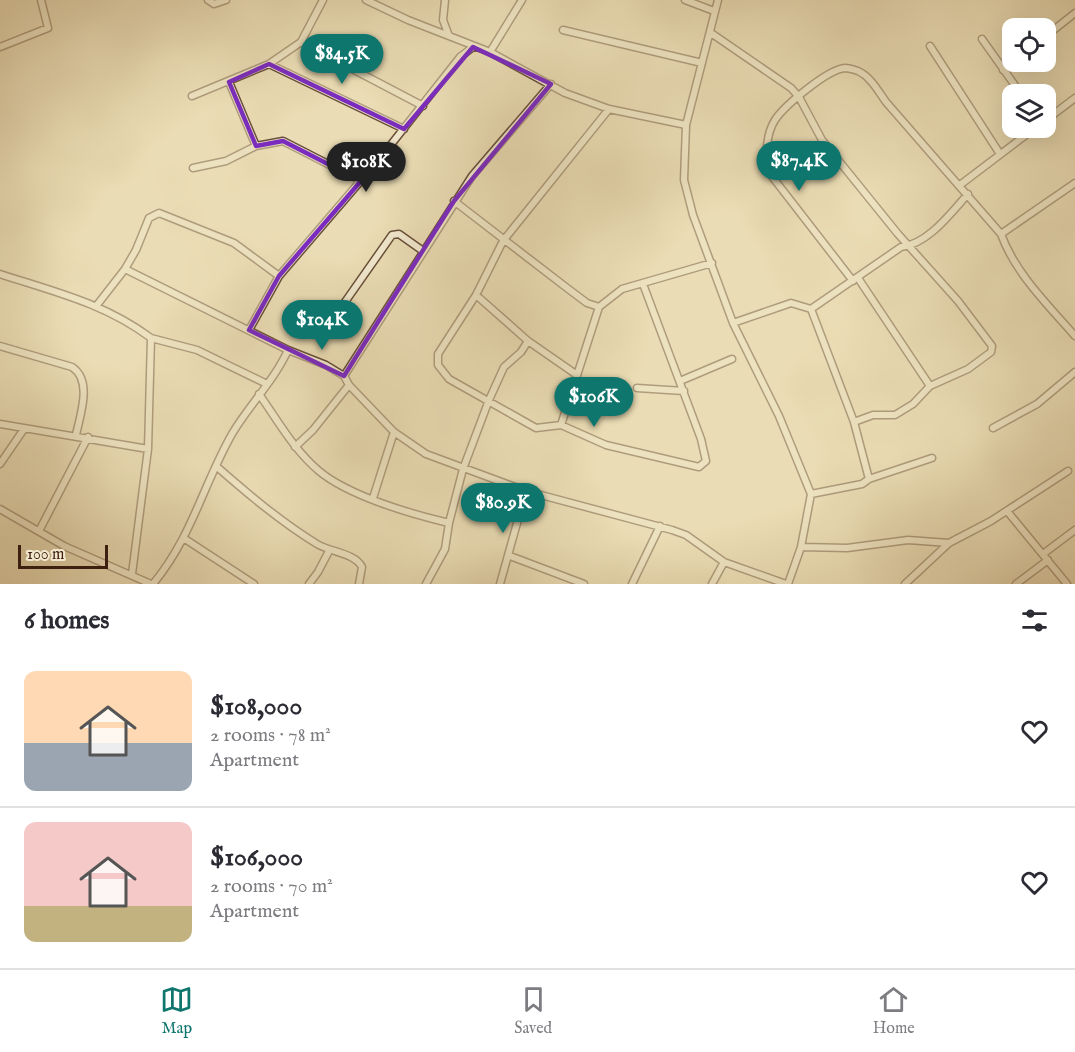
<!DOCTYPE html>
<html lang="en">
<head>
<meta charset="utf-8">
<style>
	body { margin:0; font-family:"IM FELL English",serif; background:#f2f2f3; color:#2b2b33; height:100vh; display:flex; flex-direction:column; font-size:22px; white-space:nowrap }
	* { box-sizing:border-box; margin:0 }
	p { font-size:20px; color:#7c7c81 }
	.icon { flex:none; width:33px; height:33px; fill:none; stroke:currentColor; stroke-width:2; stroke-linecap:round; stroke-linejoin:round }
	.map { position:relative; height:584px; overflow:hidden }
	.drawer { display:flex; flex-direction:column; background:#fff; flex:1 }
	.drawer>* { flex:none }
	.controls { position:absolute; left:1002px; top:18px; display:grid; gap:12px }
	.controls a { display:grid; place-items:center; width:54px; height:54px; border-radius:12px; background:#fff; box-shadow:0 6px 24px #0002; font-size:30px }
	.scale { position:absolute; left:18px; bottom:15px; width:90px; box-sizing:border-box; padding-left:6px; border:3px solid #3e2010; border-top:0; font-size:16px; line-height:21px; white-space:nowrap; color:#3e2010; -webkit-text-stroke:4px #f1e8ce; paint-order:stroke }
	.price { position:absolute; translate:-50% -51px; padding:0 14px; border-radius:21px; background:#0f766e; color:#fff; font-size:20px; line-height:39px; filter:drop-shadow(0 2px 3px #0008) }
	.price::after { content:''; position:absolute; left:50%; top:36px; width:18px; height:14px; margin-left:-9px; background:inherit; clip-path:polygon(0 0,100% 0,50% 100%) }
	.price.active { background:#222; color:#fff }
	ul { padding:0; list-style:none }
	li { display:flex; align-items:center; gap:18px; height:150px; padding:0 24px }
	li+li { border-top:2px solid #e1e1e2 }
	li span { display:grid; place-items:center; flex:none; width:168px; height:120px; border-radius:12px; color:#555 }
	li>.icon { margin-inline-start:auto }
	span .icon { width:72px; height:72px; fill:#fffc; stroke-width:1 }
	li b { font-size:26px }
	h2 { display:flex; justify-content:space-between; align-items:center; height:72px; padding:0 24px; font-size:26px }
	.dock { display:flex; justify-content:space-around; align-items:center; height:84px; border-top:2px solid #e1e1e2; background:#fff; font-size:16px; color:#7c7c81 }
	.dock a { display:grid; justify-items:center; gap:3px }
	.dock .active { color:#0f766e }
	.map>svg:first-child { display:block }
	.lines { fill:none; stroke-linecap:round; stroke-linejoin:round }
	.minor-casing { stroke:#694f39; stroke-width:9 }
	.minor { stroke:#f1e8ce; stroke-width:6 }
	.marked { fill:none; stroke:#7b2cbf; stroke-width:4.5; stroke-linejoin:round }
</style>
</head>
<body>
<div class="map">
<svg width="1075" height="584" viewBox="0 0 1075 584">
	<rect width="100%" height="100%" fill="#eadcb4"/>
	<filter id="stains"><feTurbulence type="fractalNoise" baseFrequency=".00333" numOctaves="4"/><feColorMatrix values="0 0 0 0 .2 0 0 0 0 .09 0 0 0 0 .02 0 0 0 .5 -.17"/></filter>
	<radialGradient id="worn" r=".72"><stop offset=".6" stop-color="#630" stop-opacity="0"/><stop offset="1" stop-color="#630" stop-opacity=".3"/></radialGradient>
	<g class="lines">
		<g class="minor-casing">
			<path id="minor" d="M 208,0 L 214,4 L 226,0
				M 366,0 L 408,20 L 490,52 L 565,93 L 609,109 L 686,125
				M 445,0 L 443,20 L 449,36
				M 685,0 L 714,11
				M 718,0 L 686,125 L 684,180 L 693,215 L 733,323 L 779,416 L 811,494 L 801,547 L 788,584
				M 563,30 L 702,63
				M 711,33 L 791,88 L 799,97 L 822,140 L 898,234 L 958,301 L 992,346 L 991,352 L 968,369 L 930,386 L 913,404 L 895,415 L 873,415 L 854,422 L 811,309 L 791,303 L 733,323
				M 1046,36 L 1075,13
				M 982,39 L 1021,94
				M 301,42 L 423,106
				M 930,46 L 1000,154
				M 0,47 L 48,28 L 41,0
				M 490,52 L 522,0
				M 269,64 L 404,129
				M 1003,70 L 1014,62
				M 229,82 L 256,146
				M 192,96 L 269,64 L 301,42 L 323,0
				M 609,109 L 503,241 L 476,295 L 438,354 L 438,365 L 449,379 L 536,428 L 561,425 L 606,445 L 699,467 L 706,461 L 701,439 L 643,284
				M 1046,120 L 1075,98
				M 193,168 L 226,161 L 256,146 L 283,141 L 361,181
				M 960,185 L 1035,128
				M 454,201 L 567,288 L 587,303 L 599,307 L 622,289 L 712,263
				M 1001,234 L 1075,183
				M 125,269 L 136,250 L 149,218 L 159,213 L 234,243 L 279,276
				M 0,274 C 55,292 104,303 151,338 L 148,449 L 132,574
				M 858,278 L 930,386
				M 853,281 L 767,170 C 766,153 766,134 775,120 C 784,106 828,69 845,68 C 848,68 855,70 858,71 C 871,77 878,91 886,102 L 1001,234 C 1015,273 1048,305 1075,336
				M 476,295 L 528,341 L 577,375
				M 97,305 L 125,269 L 288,350 C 274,381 249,405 232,434 C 203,485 192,537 153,584
				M 811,309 L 901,247 C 928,244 950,214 968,194
				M 338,312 L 392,235 L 399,234 L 423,251
				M 249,330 L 279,276 L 382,156 L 460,57 L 473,47
				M 151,338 L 197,350 L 267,384
				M 0,346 L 72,367 C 93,381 80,415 76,435
				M 288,350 L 326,365 L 344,376 L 349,385 L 394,432 L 426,454 L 526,491 L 672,530 L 686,535 L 724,562 L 786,584
				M 344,376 L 472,176 L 551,84
				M 680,381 L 732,359
				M 637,388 L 684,391
				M 259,394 C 278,421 294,450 319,471 C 349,496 411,514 449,523
				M 854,422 L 869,479
				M 0,424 L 148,449
				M 561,425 L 599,307
				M 993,428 L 1037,404 L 1075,372
				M 295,447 L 313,430 L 349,385
				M 0,464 L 24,429
				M 216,466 C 248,494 281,522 317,544 C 330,552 355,553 362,567 L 359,584
				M 811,494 L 862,484 L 869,479 L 932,458
				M 373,498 L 394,432
				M 0,509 L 64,546 L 151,584
				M 1007,511 L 1067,584
				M 39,531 L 88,437
				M 185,539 L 254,584
				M 801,547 L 847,548 L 908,540 L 949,543 L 991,521 L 1068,471
				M 1043,554 L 1075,530
				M 510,556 L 584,584
				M 309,584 L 318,572 L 329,551
				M 426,584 L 445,549 L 449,523 L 463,469 L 489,400 L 504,367 L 521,352 L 528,341
				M 500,584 L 526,491
				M 632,584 L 660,526
				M 712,584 L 724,562
				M 905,584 L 949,543
				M 1016,584 L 1048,560"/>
		</g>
		<use href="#minor" class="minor"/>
	</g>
	<path d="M0 0H1075V584H0ZM 473,47 L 551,84 L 454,201 L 344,376 L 249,330 L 279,276 L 361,181 L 283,141 L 256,146 L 229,82 L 269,64 L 404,129 Z" fill="#eadcb4" fill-opacity=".55" fill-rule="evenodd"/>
	<path class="marked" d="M 473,47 L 551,84 L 454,201 L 344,376 L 249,330 L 279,276 L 361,181 L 283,141 L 256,146 L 229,82 L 269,64 L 404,129 Z"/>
	<rect width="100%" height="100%" filter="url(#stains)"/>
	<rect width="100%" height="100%" fill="url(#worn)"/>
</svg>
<div class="controls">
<a><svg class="icon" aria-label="locate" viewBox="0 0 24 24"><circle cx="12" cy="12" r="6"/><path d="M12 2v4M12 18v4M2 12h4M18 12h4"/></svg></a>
<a><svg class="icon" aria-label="layers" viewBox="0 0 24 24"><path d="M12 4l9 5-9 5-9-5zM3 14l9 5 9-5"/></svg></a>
</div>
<div class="scale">100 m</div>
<b class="price" style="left:342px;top:85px">$84.5K</b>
<b class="price" style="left:799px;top:192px">$87.4K</b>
<b class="price active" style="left:366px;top:193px">$108K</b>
<b class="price" style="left:322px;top:351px">$104K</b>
<b class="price" style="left:594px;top:428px">$106K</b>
<b class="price" style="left:503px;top:534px">$80.9K</b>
</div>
<section class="drawer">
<h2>6 homes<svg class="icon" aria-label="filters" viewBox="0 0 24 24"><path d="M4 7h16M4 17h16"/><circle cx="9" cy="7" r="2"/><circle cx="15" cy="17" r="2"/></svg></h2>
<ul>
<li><span style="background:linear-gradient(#ffd9b3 60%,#9aa5b1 0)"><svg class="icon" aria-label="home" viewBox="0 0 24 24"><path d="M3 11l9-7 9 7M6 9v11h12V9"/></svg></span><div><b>$108,000</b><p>2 rooms · 78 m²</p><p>Apartment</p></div><svg class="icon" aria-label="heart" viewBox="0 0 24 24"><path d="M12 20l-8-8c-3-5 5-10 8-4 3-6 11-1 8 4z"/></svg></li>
<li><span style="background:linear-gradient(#f6c9c9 70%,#c2b280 0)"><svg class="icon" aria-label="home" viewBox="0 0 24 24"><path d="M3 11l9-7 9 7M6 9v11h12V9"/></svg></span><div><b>$106,000</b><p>2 rooms · 70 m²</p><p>Apartment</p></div><svg class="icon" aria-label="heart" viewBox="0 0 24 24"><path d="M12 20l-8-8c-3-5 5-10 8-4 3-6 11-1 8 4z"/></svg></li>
</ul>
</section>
<nav class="dock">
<a class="active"><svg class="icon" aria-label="map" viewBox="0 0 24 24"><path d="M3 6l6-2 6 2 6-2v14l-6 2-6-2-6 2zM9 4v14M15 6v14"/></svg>Map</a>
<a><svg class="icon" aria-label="saved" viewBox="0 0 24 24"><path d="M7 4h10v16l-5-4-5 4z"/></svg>Saved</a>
<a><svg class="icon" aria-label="home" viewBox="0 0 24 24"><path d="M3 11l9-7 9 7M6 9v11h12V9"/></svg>Home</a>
</nav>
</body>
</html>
